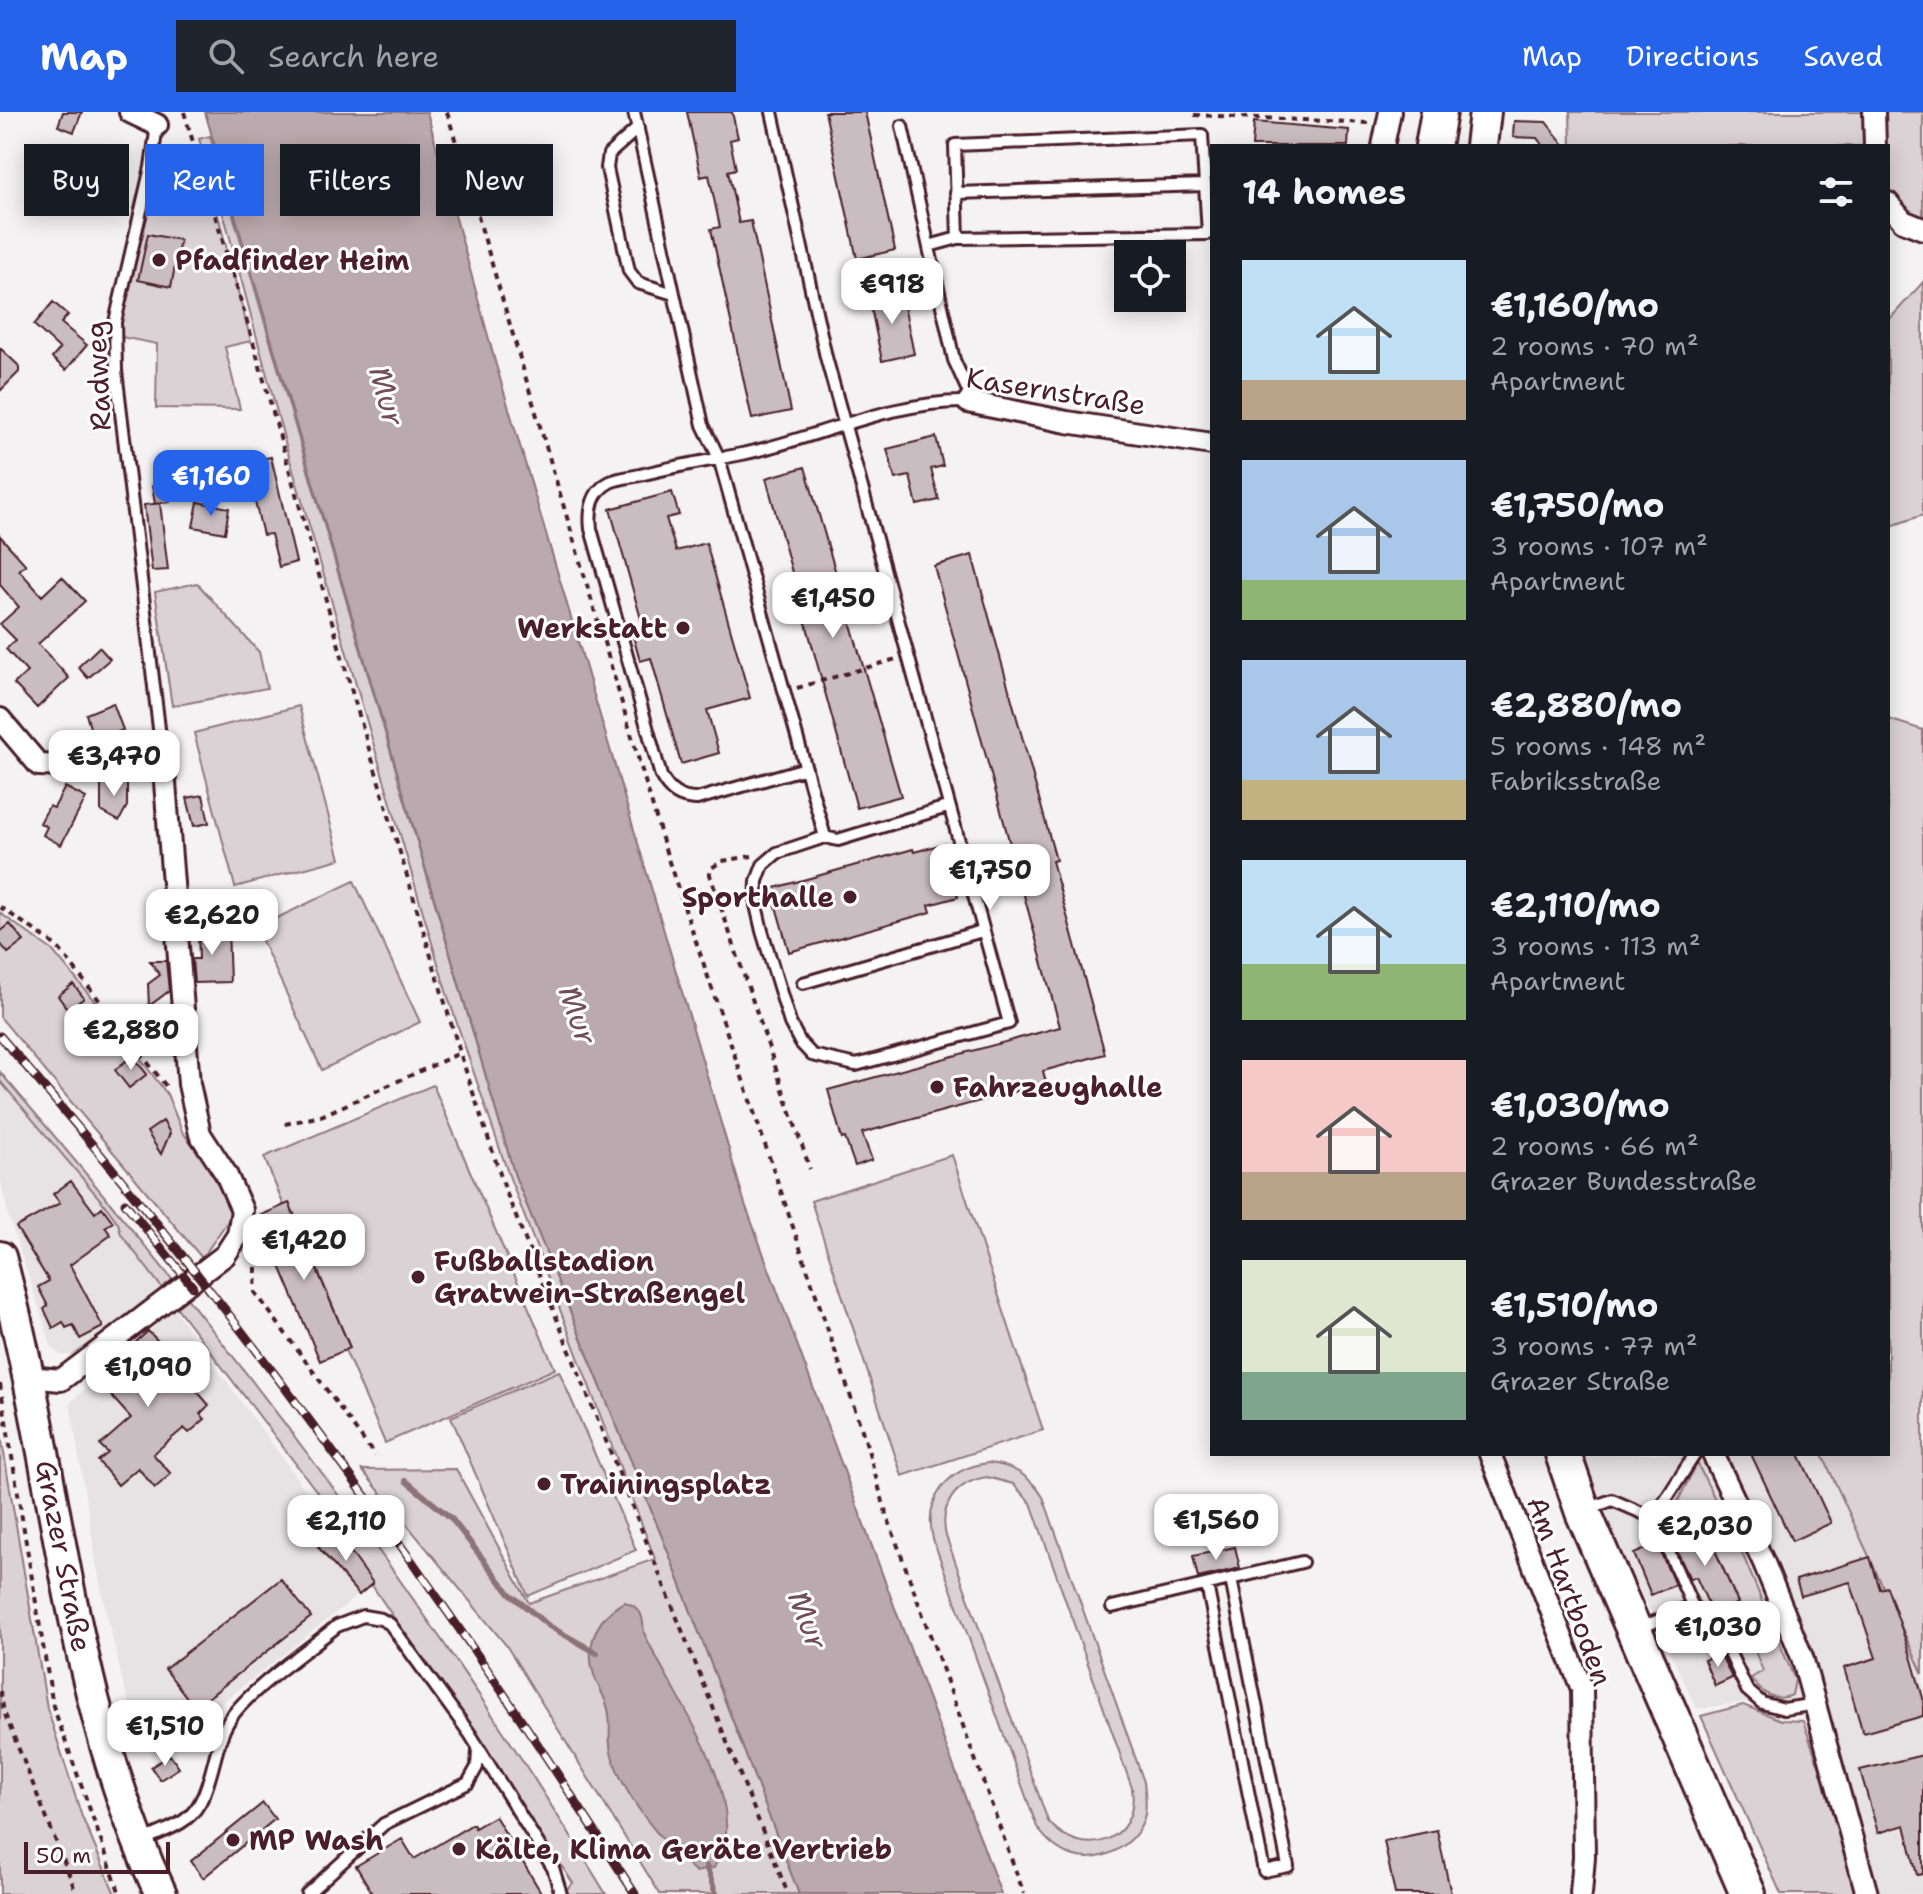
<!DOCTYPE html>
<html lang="en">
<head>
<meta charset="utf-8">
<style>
	body { margin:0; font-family:"Shantell Sans",sans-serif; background:#20242c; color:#f1f3f6; height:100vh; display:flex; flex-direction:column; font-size:30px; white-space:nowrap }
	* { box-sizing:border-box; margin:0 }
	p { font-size:26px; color:#9ea1a6 }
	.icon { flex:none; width:44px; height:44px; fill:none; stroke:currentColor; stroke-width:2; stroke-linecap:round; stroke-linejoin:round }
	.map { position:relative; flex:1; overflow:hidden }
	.panel { position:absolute; left:1210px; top:32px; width:680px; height:1312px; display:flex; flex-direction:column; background:#171b24; border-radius:0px; box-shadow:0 4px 20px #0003 }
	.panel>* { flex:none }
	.guide { position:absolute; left:24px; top:32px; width:760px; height:72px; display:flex; gap:16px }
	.buttons { position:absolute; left:1114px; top:128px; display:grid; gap:16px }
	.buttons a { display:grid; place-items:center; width:72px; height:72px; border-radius:0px; background:#171b24; box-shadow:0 4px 20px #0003; font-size:40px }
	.scale { position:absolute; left:24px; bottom:20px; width:146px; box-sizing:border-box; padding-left:8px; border:4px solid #4a1f2b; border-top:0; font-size:22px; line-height:28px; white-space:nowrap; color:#4a1f2b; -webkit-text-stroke:6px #fff; paint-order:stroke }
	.price { position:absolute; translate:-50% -68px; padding:0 18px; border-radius:16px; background:#fff; color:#222; font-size:26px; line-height:52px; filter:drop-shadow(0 2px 4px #0008) }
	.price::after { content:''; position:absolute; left:50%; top:48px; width:24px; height:18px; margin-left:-12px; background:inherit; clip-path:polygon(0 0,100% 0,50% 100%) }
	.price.on { background:#2563eb; color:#fff }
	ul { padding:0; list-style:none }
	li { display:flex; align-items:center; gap:24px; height:200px; padding:0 32px }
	li span { display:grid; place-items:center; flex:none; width:224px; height:160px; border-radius:0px; color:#555 }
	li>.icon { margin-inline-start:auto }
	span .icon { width:96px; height:96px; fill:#fffc; stroke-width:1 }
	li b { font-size:34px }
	h2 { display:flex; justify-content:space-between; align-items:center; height:96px; padding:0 32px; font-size:34px }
	.tag { padding:0 28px; border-radius:0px; background:#171b24; box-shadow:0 4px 20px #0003; font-size:28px; line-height:72px }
	.tag.on { background:#2563eb; color:#fff }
	header { display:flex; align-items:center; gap:48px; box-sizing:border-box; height:112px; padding:0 40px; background:#2563eb; color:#fff }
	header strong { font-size:38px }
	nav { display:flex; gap:44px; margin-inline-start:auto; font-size:28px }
	.search { width:560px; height:72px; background:#20242c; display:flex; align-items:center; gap:20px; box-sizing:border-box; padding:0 28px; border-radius:0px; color:#9ea1a6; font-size:30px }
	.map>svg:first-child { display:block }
	.built { fill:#e7e2e3 }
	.green { fill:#dbd2d5; stroke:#927880; stroke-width:2; fill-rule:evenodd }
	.water { fill:#baa9ae; stroke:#8d727a; stroke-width:2 }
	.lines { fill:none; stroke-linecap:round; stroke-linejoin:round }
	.stream { stroke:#8d727a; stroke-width:6 }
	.building { fill:#cabdc1; stroke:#4a1f2b; stroke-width:2 }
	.lane-casing { stroke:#4a1f2b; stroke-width:16 }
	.street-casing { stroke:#4a1f2b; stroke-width:26 }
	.secondary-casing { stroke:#4a1f2b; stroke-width:36 }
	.primary-casing { stroke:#4a1f2b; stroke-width:40 }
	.path { stroke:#4a1f2b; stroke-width:4; stroke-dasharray:6 6; stroke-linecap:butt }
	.lane { stroke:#fff; stroke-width:10 }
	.street { stroke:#fff; stroke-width:20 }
	.secondary { stroke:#fff; stroke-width:30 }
	.primary { stroke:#fff; stroke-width:34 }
	.rail-casing { stroke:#4a1f2b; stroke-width:9 }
	.rail { stroke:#fff; stroke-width:6; stroke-dasharray:18; stroke-linecap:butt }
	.poi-dot { fill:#4a1f2b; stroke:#fff; stroke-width:3 }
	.labels { text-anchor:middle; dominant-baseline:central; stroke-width:6; stroke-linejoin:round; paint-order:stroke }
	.poi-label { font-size:28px; font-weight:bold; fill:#4a1f2b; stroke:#fff; text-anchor:start }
	.street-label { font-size:28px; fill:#4a1f2b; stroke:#fff }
	.water-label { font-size:30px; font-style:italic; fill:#714f59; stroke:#fff }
</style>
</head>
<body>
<header>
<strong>Map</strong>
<div class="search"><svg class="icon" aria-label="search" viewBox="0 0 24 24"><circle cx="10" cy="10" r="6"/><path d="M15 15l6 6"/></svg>Search here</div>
<nav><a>Map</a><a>Directions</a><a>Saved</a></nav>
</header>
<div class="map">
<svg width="1923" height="1782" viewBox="0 0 1923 1782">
	<rect width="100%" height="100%" fill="#f4f2f2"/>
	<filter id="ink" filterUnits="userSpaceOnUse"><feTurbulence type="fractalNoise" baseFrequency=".0125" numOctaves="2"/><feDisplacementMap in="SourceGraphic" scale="16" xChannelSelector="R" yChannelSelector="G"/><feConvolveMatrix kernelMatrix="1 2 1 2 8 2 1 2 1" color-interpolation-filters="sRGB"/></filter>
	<g filter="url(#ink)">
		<path class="built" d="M 0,969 L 105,1093 L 118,1111 L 121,1122 L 167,1179 L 80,1243 L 60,1243 L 52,1235 L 8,1102 L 0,1066 Z
			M 174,1197 L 373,1471 L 154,1645 L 139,1621 L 124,1575 L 100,1472 L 70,1291 Z
			M 1579,1342 L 1823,1342 L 1923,1548 L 1923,1782 L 1855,1782 L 1807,1604 L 1744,1590 L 1697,1597 L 1585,1364 Z"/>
		<path class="green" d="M 1570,0 L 1868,0 L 1868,34 L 1571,34 Z
			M 1879,0 L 1923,0 L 1923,113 L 1888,85 L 1888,34 L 1879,34 Z
			M 210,24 L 515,1064 L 669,1442 L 799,1782 L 660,1782 L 506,1533 L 362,1358 L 456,1357 L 529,1491 L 655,1447 L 508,1061 L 447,882 L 288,341 L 226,111 L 199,27 Z
			M 153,83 L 216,96 L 251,229 L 225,235 L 240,297 L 156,296 L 157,232 L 121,225 L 121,208 Z
			M 1923,170 L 1923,403 L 1888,415 L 1888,209 Z
			M 197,471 L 259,540 L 267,576 L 172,594 L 155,480 Z
			M 299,594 L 340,747 L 235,775 L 194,621 Z
			M 1888,607 L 1923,618 L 1923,1562 L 1822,1342 L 1888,1342 Z
			M 354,769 L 420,910 L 322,958 L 256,816 Z
			M 0,801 L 52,838 L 121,921 L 167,982 L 182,1019 L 226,1079 L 234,1100 L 202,1146 L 0,905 Z
			M 0,960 C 221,1218 430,1490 606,1782 L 562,1782 L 573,1771 L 336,1420 L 343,1414 L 121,1122 L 118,1111 L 105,1093 L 0,969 Z
			M 433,973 L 555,1257 L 385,1331 L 345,1238 L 350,1235 L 290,1092 L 284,1094 L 264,1045 Z
			M 952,1043 L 1043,1318 L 902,1364 L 811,1089 Z
			M 559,1259 L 636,1438 L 528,1484 L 451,1305 Z
			M 0,1318 L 47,1596 L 82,1705 L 115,1782 L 0,1782 Z
			M 988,1351 C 1013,1353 1030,1364 1043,1385 L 1144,1670 C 1145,1680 1147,1691 1145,1702 C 1140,1732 1100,1754 1071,1743 C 1056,1738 1046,1728 1037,1715 L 933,1427 C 923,1386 948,1356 988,1351 ZM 987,1365 L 1013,1372 L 1031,1391 L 1132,1676 C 1140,1731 1081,1749 1048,1709 L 946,1424 C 939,1394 955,1370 987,1365 Z
			M 1697,1351 L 1727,1411 L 1707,1421 L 1686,1420 L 1674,1397 Z
			M 1737,1429 L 1795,1568 L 1792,1583 C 1775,1591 1760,1580 1751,1566 L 1763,1559 L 1736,1492 L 1738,1490 L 1713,1434 Z
			M 1743,1593 L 1781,1608 L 1803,1609 L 1825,1671 L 1855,1782 L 1781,1782 L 1701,1604 Z"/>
		<path class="water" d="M 205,0 L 427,0 L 496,253 L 745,1092 L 1001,1782 L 799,1782 L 669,1442 L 515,1064 Z
			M 625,1490 C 642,1496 643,1504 644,1521 C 671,1579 730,1656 726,1721 C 725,1732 718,1746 714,1756 L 696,1760 C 662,1731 623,1685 611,1640 C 608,1627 611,1616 609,1603 C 608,1588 598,1576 594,1563 C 584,1533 598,1503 625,1490 Z"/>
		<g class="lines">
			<path class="stream" d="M 406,1369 L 451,1406 L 510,1482 L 549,1514 L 597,1541
				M 706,1754 L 716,1782"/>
		</g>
		<path class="building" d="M 63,0 L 82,0 L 74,20 L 58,14 Z
			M 687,0 L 732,0 L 738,26 L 730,28 L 736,57 L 728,59 L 739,111 L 751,109 L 791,299 L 752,307 L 711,117 L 720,115 L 709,63 L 701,65 Z
			M 825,0 L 865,0 L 895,138 L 857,147 Z
			M 1514,9 L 1546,10 L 1565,34 L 1543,34 L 1537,26 L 1513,25 Z
			M 1254,10 L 1349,18 L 1348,34 L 1252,34 Z
			M 148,122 L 180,128 L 171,175 L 138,168 Z
			M 901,179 L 914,242 L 882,249 L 869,186 Z
			M 53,190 L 68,203 L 61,211 L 87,233 L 66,258 L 52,246 L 60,237 L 34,213 Z
			M 0,236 L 19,254 L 19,260 L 0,279 Z
			M 936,325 L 943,354 L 931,357 L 939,388 L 917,393 L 910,364 L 895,367 L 887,337 Z
			M 271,345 L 296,450 L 279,455 L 271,422 L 263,423 L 252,378 L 260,376 L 253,349 Z
			M 805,355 L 901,684 L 857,696 L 766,366 Z
			M 168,372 L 170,390 L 155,392 L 152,374 Z
			M 672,380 L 679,403 L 666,406 L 676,439 L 706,431 L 750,586 L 707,598 L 719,641 L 681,652 L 651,546 L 640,549 L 631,517 L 643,514 L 610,397 Z
			M 198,390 L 229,396 L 225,421 L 193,415 Z
			M 160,391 L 168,458 L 152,459 L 144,393 Z
			M 0,424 L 26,453 L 19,458 L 42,484 L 62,465 L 85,489 L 38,532 L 69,566 L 37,596 L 14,572 L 27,560 L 6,537 L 16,528 L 0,512 L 19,495 L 0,473 Z
			M 972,443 L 1056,748 L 1052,749 L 1105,942 L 1043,959 L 1046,971 L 862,1021 L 872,1048 L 855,1054 L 845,1026 L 842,1027 L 828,978 L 1060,915 L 934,454 Z
			M 99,535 L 110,547 L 88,566 L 78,555 Z
			M 113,591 L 123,618 L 94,629 L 86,602 Z
			M 101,668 L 127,670 L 127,694 L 119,709 L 101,699 Z
			M 65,675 L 86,686 L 61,733 L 43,723 L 47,715 L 40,711 L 49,694 L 54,696 Z
			M 203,683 L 209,711 L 194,714 L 187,686 Z
			M 943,732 L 958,785 L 929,793 L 931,800 L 789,840 L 771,777 L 913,737 L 914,740 Z
			M 10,812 L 24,829 L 8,841 L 0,831 L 0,820 Z
			M 228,816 L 230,870 L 194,871 L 192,847 L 199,847 L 198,817 Z
			M 150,849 L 166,849 L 169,879 L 149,894 L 148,872 L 160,863 Z
			M 73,872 L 84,886 L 68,898 L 58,884 Z
			M 102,908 L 113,922 L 96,935 L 85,921 Z
			M 132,944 L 147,962 L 129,976 L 115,958 Z
			M 163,1009 L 170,1021 L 161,1042 L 147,1020 Z
			M 71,1069 L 95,1101 L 102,1095 L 113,1110 L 105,1115 L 111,1123 L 70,1153 L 103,1215 L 80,1227 L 73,1213 L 66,1216 L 63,1210 L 53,1216 L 44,1197 L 48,1194 L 38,1175 L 49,1169 L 16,1115 L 60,1091 L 53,1082 Z
			M 289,1091 L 350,1236 L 320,1249 L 259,1104 Z
			M 148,1219 L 195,1266 L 190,1271 L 209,1293 L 200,1302 L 205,1307 L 189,1321 L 184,1316 L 153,1342 L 171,1362 L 155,1376 L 138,1356 L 118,1373 L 98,1349 L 108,1341 L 100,1333 L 131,1306 L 96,1267 Z
			M 1751,1342 L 1799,1342 L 1831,1411 L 1792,1429 Z
			M 1704,1413 L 1738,1491 L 1713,1502 L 1696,1465 L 1690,1467 L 1671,1426 Z
			M 336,1420 L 373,1471 L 359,1483 L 318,1435 Z
			M 1657,1432 L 1675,1473 L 1651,1483 L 1634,1442 Z
			M 1235,1435 L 1240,1456 L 1198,1466 L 1193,1444 Z
			M 1870,1445 L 1880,1477 L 1887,1475 L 1910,1541 L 1923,1586 L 1923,1604 L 1863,1621 L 1844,1556 L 1876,1546 L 1850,1470 L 1801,1484 L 1796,1468 Z
			M 281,1467 L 311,1505 L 195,1596 L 165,1557 Z
			M 1720,1541 L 1732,1566 L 1715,1574 L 1704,1548 Z
			M 170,1643 L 179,1656 L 160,1668 L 151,1655 Z
			M 1923,1643 L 1923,1762 L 1917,1763 L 1905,1713 L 1878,1721 L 1860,1658 Z
			M 263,1691 L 275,1707 L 203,1766 L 191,1749 Z
			M 495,1704 L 542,1782 L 373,1782 L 356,1754 L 402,1727 L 414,1747 L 473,1712 L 475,1716 Z
			M 1437,1718 L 1451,1782 L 1395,1782 L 1384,1729 Z"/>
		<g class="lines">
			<g class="lane-casing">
				<path id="lane" d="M 634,0 L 703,313 L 719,346 L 825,725 L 838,728 L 947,695
					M 772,0 L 826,245 L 1009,911 L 856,953 L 812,943 L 800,930 L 790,911 L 762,819 L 756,793 L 757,769 L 763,753 L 777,741 L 825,725
					M 157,13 L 151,55 L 115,210 L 116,259 L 164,658
					M 638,16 L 609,42 L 607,56 L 629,159 L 638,171 L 674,182
					M 956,81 L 1205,73
					M 929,134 L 958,126 L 955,33 L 1202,23 L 1208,122 L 958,126
					M 806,656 L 697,687 C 679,687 669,679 661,664 L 591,417 C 589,399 591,380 610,370 C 619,366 631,365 640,363 C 674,354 708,349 742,342 C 816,327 891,288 968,290 L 968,279 L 954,248 L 902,14
					M 803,871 L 982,819
					M 1588,1397 L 1612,1388 L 1654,1406 L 1695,1342
					M 1654,1406 L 1692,1493 L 1719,1518 L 1747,1578 L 1762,1591 L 1784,1597 L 1816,1592
					M 1207,1473 L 1264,1759 L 1288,1754 L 1231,1467
					M 1112,1495 L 1302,1450
					M 1639,1517 L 1692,1493
					M 142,1729 C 155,1722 174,1717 186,1707 C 214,1686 211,1635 230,1607 C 249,1578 309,1537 337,1514 L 363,1504 L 381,1507 L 390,1512 L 470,1622 L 553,1756 L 561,1782
					M 307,1782 L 384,1712 L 468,1671 L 477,1655 L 478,1639"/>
			</g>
			<g class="street-casing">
				<path id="street" d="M 130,0 L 157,13
					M 1874,0 L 1875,34
					M 1383,34 L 1390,0
					M 1888,91 L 1903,109 L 1923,117
					M 968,290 L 1067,310 L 1212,332
					M 0,607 L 39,653 L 164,658 L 189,972 L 200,1022 L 226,1062 L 242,1098 L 238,1123 L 225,1143 L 61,1268 L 28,1265
					M 1490,1342 L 1582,1577 L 1584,1745 L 1581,1782
					M 1713,1342 L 1764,1451 L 1802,1545 L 1867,1782"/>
			</g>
			<g class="secondary-casing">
				<path id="secondary" d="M 1481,34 L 1485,0
					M 0,1145 C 58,1356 67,1583 161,1782"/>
			</g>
			<g class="primary-casing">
				<path id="primary" d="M 1433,34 L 1439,0
					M 1563,1342 L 1583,1400 L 1748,1782"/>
			</g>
			<path class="path" d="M 184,0 L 254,233 L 352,580 L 460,941 L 506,1080 L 788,1782
				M 447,0 L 669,750 L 865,1327 L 887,1404 L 1024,1782
				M 1194,3 L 1369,11
				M 797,576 L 896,547
				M 752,744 L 722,749 L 710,757 L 710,763 L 810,1057
				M 0,795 L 49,828 L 60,838 L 169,978
				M 285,1012 L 321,1004 L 460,941
				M 257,1131 L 255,1180 L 375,1344
				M 0,1272 L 53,1594 L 120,1782
				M 0,1579 L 4,1600 L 73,1772 L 75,1782"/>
			<use href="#lane" class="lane"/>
			<use href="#street" class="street"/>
			<use href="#secondary" class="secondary"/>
			<use href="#primary" class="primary"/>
			<g class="rail-casing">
				<path id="rail" d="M 0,924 C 234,1193 444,1481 635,1782
					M 125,1091 L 193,1175"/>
			</g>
			<use href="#rail" class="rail"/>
		</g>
	</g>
	<g class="poi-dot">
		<circle cx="159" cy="148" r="8"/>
		<circle cx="683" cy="516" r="8"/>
		<circle cx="850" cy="785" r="8"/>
		<circle cx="937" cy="975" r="8"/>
		<circle cx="418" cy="1165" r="8"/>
		<circle cx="544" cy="1372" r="8"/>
		<circle cx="233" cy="1728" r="8"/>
		<circle cx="459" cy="1737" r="8"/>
	</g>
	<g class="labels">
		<g class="poi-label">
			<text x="175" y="148">Pfadfinder Heim</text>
			<text x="667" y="516" text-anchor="end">Werkstatt</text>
			<text x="834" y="785" text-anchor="end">Sporthalle</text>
			<text x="953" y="975">Fahrzeughalle</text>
			<text x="434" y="1149">Fußballstadion<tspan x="434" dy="32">Gratwein-Straßengel</tspan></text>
			<text x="560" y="1372">Trainingsplatz</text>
			<text x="249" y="1728">MP Wash</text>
			<text x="475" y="1737">Kälte, Klima Geräte Vertrieb</text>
		</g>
		<g class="street-label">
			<text transform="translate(98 264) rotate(-93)">Radweg</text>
			<text transform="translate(1056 279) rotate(9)">Kasernstraße</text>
			<text transform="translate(64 1444) rotate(79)">Grazer Straße</text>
			<text transform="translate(1570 1479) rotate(70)">Am Hartboden</text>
		</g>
		<g class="water-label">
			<text transform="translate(387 284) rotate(75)">Mur</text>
			<text transform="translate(578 903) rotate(71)">Mur</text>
			<text transform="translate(808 1508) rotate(69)">Mur</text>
		</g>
	</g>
</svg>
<div class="buttons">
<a><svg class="icon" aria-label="locate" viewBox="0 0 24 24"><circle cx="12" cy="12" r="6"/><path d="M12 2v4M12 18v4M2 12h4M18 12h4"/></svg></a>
</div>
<div class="scale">50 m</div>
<b class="price" style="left:892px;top:214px">€918</b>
<b class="price on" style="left:211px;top:406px">€1,160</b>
<b class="price" style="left:833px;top:528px">€1,450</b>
<b class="price" style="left:114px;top:686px">€3,470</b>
<b class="price" style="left:990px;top:800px">€1,750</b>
<b class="price" style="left:212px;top:845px">€2,620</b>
<b class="price" style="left:131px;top:960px">€2,880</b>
<b class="price" style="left:304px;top:1170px">€1,420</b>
<b class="price" style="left:148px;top:1297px">€1,090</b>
<b class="price" style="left:1216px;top:1450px">€1,560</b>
<b class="price" style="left:346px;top:1451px">€2,110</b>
<b class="price" style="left:1705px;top:1456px">€2,030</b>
<b class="price" style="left:1718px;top:1557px">€1,030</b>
<b class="price" style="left:165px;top:1656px">€1,510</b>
<div class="guide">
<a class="tag">Buy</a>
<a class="tag on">Rent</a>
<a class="tag">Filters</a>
<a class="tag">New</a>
</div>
<section class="panel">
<h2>14 homes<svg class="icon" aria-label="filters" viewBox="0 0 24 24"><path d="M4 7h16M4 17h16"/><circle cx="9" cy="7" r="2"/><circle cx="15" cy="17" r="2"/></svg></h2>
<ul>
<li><span style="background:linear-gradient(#bfe0f5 75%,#b9a48a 0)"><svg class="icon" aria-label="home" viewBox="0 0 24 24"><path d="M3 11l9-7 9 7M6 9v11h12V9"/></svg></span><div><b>€1,160/mo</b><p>2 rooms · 70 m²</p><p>Apartment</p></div></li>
<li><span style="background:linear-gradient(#a9c7e8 75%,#8fb573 0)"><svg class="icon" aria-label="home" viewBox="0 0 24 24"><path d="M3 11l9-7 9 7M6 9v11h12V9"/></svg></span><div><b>€1,750/mo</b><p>3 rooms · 107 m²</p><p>Apartment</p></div></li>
<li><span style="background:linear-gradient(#a9c7e8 75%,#c2b280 0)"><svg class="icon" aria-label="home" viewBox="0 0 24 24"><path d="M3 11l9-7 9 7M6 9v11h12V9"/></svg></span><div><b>€2,880/mo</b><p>5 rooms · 148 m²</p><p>Fabriksstraße</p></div></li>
<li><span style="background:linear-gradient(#bfe0f5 65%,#8fb573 0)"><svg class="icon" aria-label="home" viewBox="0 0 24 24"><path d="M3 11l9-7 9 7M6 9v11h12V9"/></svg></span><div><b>€2,110/mo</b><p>3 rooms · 113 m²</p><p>Apartment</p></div></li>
<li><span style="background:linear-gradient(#f6c9c9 70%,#b9a48a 0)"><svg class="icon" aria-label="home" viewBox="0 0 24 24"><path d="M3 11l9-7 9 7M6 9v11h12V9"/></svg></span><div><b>€1,030/mo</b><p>2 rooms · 66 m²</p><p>Grazer Bundesstraße</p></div></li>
<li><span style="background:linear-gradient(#dfe7d0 70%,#7fa58c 0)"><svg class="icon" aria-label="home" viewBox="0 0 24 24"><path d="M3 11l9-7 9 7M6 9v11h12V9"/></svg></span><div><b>€1,510/mo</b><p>3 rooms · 77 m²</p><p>Grazer Straße</p></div></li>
</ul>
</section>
</div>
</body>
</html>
